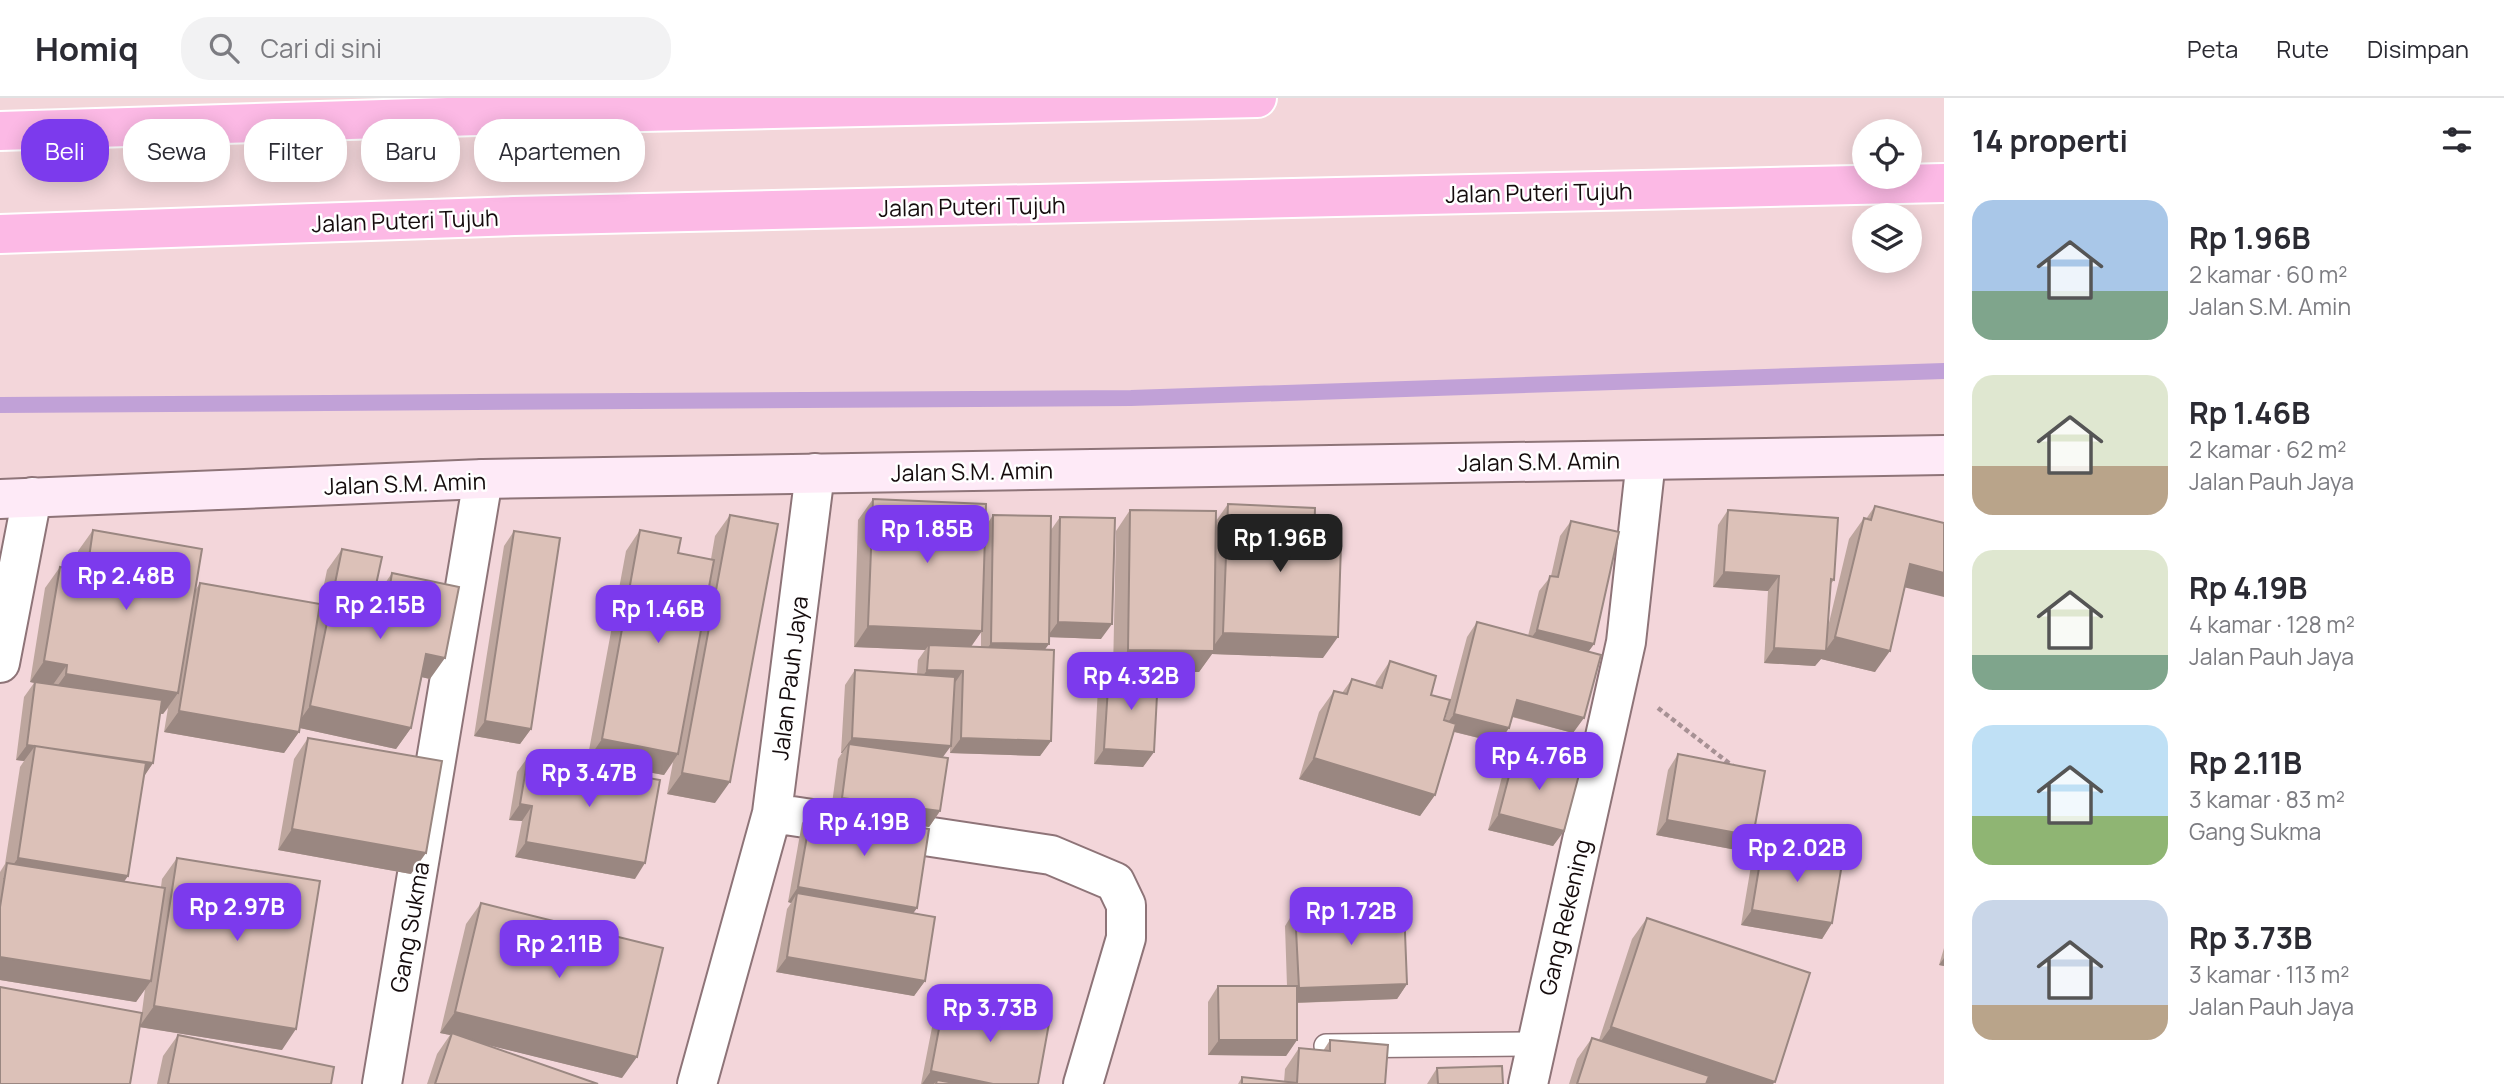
<!DOCTYPE html>
<html lang="id">
<head>
<meta charset="utf-8">
<style>
	body { margin:0; font-family:Manrope,sans-serif; background:#f2f2f3; color:#2b2b33; height:100vh; display:flex; flex-direction:column; font-size:26px; white-space:nowrap }
	* { box-sizing:border-box; margin:0 }
	p { font-size:23px; color:#7c7c81 }
	.icon { flex:none; width:38px; height:38px; fill:none; stroke:currentColor; stroke-width:2; stroke-linecap:round; stroke-linejoin:round }
	.map { position:relative; flex:1; overflow:hidden }
	.details { display:flex; flex-direction:column; background:#fff; width:560px }
	.details>* { flex:none }
	.guide { position:absolute; left:21px; top:21px; width:665px; height:63px; display:flex; gap:14px }
	.tools { position:absolute; left:1852px; top:21px; display:grid; gap:14px }
	.tools a { display:grid; place-items:center; width:70px; height:70px; border-radius:50%; background:#fff; box-shadow:0 4px 18px #0003; font-size:35px }
	.price { position:absolute; translate:-50% -60px; padding:0 16px; border-radius:14px; background:#7c3aed; color:#fff; font-size:23px; line-height:46px; filter:drop-shadow(0 2px 4px #0008) }
	.price::after { content:''; position:absolute; left:50%; top:42px; width:21px; height:16px; margin-left:-10px; background:inherit; clip-path:polygon(0 0,100% 0,50% 100%) }
	.price.selected { background:#222; color:#fff }
	ul { padding:0; list-style:none }
	li { display:flex; align-items:center; gap:21px; height:175px; padding:0 28px }
	li span { display:grid; place-items:center; flex:none; width:196px; height:140px; border-radius:21px; color:#555 }
	li>.icon { margin-inline-start:auto }
	span .icon { width:84px; height:84px; fill:#fffc; stroke-width:1 }
	li b { font-size:30px }
	h2 { display:flex; justify-content:space-between; align-items:center; height:84px; padding:0 28px; font-size:30px }
	.pill { padding:0 24px; border-radius:28px; background:#fff; box-shadow:0 4px 18px #0003; font-size:24px; line-height:63px }
	.pill.selected { background:#7c3aed; color:#fff }
	header { display:flex; align-items:center; gap:42px; box-sizing:border-box; height:98px; padding:0 35px; background:#fff; border-bottom:2px solid #e1e1e2 }
	header strong { font-size:33px }
	nav { display:flex; gap:38px; margin-inline-start:auto; font-size:24px }
	.search { width:490px; height:63px; background:#f2f2f3; display:flex; align-items:center; gap:18px; box-sizing:border-box; padding:0 24px; border-radius:28px; color:#7c7c81; font-size:26px }
	main { display:flex; flex:1; min-height:0 }
	.map>svg:first-child { display:block }
	.lines { fill:none; stroke-linecap:round; stroke-linejoin:round }
	.stream { stroke:#c1a1d7; stroke-width:16 }
	.lane-casing { stroke:#8e7478; stroke-width:26 }
	.street-casing { stroke:#8e7478; stroke-width:42 }
	.secondary-casing { stroke:#8e7478; stroke-width:42 }
	.highway-casing { stroke:#fff; stroke-width:42 }
	.path { stroke:#a79194; stroke-width:4.5; stroke-dasharray:5 3.5; stroke-linecap:butt }
	.lane { stroke:#fff; stroke-width:23 }
	.street { stroke:#fff; stroke-width:38 }
	.secondary { stroke:#feeaf7; stroke-width:38 }
	.highway { stroke:#fcb9e5; stroke-width:38 }
	.wall { fill:#bda69e; fill-rule:evenodd }
	.shaded-wall { fill:#9a8781 }
	.building { fill:#dcc1b8; stroke:#9a8781; stroke-width:2 }
	.labels { text-anchor:middle; dominant-baseline:central; stroke-width:5; stroke-linejoin:round; paint-order:stroke }
	.street-label { font-size:23px; fill:#150c0d; stroke:#fff }
</style>
</head>
<body>
<header>
<strong>Homiq</strong>
<div class="search"><svg class="icon" aria-label="search" viewBox="0 0 24 24"><circle cx="10" cy="10" r="6"/><path d="M15 15l6 6"/></svg>Cari di sini</div>
<nav><a>Peta</a><a>Rute</a><a>Disimpan</a></nav>
</header>
<main>
<div class="map">
<svg width="1944" height="986" viewBox="0 0 1944 986">
	<rect width="100%" height="100%" fill="#f3d6da"/>
	<g class="lines">
		<path class="stream" d="M 0,307 L 1131,300 L 1944,273"/>
		<g class="lane-casing">
			<path id="lane" d="M 1326,948 L 1535,946"/>
		</g>
		<g class="street-casing">
			<path id="street" d="M 0,565 L 32,399
				M 772,715 L 1051,757 L 1115,784 L 1126,807 L 1126,840 L 1083,986
				M 382,986 L 483,381
				M 697,986 L 772,715 L 815,375
				M 1528,986 L 1626,544 L 1646,362"/>
		</g>
		<g class="secondary-casing">
			<path id="secondary" d="M 0,401 L 483,381 L 1944,357"/>
		</g>
		<g class="highway-casing">
			<path id="highway" d="M 0,33 L 512,17 L 1257,0
				M 0,136 L 514,118 L 1944,85"/>
		</g>
		<path class="path" d="M 1658,610 L 1734,669"/>
		<use href="#lane" class="lane"/>
		<use href="#street" class="street"/>
		<use href="#secondary" class="secondary"/>
		<use href="#highway" class="highway"/>
	</g>
	<path class="wall" d="M 873,401 L 986,428 L 993,417 L 1051,432 L 1060,419 L 1101,541 L 1049,539 L 1045,551 L 1051,643 L 1040,658 L 950,655 L 950,648 L 942,659 L 940,713 L 929,729 L 870,720 L 917,810 L 913,815 L 925,883 L 914,898 L 776,874 L 787,811 L 791,805 L 788,804 L 802,725 L 812,710 L 831,713 L 838,661 L 842,655 L 841,655 L 845,587 L 855,572 L 917,576 L 918,562 L 925,552 L 854,549 L 858,422 ZM 981,534 L 981,549 L 971,549 Z
		M 1228,406 L 1314,445 L 1323,560 L 1212,556 L 1199,574 L 1113,573 L 1116,433 L 1130,412 L 1216,423 Z
		M 1875,408 L 1904,490 L 1875,574 L 1821,561 L 1815,568 L 1764,565 L 1768,493 L 1713,489 L 1718,427 L 1728,412 L 1834,482 L 1830,487 L 1828,529 L 1849,441 L 1864,420 L 1866,421 Z
		M 730,417 L 715,705 L 667,696 L 673,664 L 664,677 L 587,663 L 626,453 L 640,432 L 678,455 L 711,461 L 715,438 Z
		M 1571,423 L 1594,546 L 1588,554 L 1573,635 L 1512,619 L 1499,645 L 1454,634 L 1435,697 L 1420,718 L 1299,681 L 1319,614 L 1334,593 L 1342,595 L 1352,581 L 1375,588 L 1376,584 L 1390,563 L 1431,597 L 1444,622 L 1445,622 L 1467,539 L 1477,524 L 1528,538 L 1539,493 L 1551,478 L 1560,438 Z
		M 93,432 L 196,491 L 200,485 L 320,506 L 327,472 L 342,451 L 374,496 L 377,497 L 392,475 L 430,581 L 422,579 L 411,630 L 396,651 L 300,630 L 299,634 L 284,655 L 164,634 L 168,610 L 163,616 L 160,616 L 153,665 L 143,679 L 128,778 L 124,783 L 161,789 L 162,781 L 177,760 L 282,952 L 140,929 L 145,891 L 136,904 L 0,882 L 0,774 L 5,766 L 20,669 L 24,663 L 16,662 L 24,599 L 34,585 L 30,584 L 45,490 L 60,469 L 76,472 L 78,453 Z
		M 514,433 L 531,631 L 520,646 L 474,638 L 504,448 Z
		M 1109,574 L 1154,654 L 1143,669 L 1094,666 L 1098,589 Z
		M 308,640 L 411,776 L 278,752 L 294,661 Z
		M 1515,655 L 1564,733 L 1553,748 L 1488,732 L 1504,671 Z
		M 1678,656 L 1753,738 L 1742,753 L 1656,737 L 1668,672 Z
		M 528,659 L 635,781 L 515,759 L 522,723 L 509,722 L 517,674 Z
		M 1763,746 L 1832,825 L 1822,841 L 1741,827 L 1752,762 Z
		M 481,805 L 622,980 L 477,944 L 598,986 L 427,986 L 437,956 L 450,937 L 440,935 L 466,826 Z
		M 1295,812 L 1407,886 L 1397,901 L 1297,905 L 1297,942 L 1286,958 L 1208,957 L 1208,904 L 1218,888 L 1287,888 L 1285,828 Z
		M 1647,820 L 1773,986 L 1569,986 L 1577,961 L 1592,940 L 1599,942 L 1632,841 Z
		M 1944,850 L 1944,868 L 1939,867 Z
		M 945,899 L 1038,986 L 921,986 L 935,914 Z
		M 178,937 L 331,986 L 157,986 L 163,958 Z
		M 1330,942 L 1385,986 L 1238,986 L 1242,979 L 1284,984 L 1285,971 L 1299,950 L 1323,953 Z
		M 1437,970 L 1503,986 L 1427,986 Z"/>
	<path class="shaded-wall" d="M 1910,466 L 1944,475 L 1944,499 L 1895,487 Z
		M 1724,474 L 1779,478 L 1768,493 L 1713,489 Z
		M 1058,524 L 1112,526 L 1101,541 L 1047,539 Z
		M 868,528 L 982,533 L 967,554 L 929,547 L 925,552 L 854,549 Z
		M 1537,532 L 1594,546 L 1583,561 L 1526,547 Z
		M 1223,535 L 1338,539 L 1323,560 L 1212,556 L 1199,574 L 1113,573 L 1128,552 L 1210,553 Z
		M 1835,539 L 1890,553 L 1875,574 L 1821,561 L 1815,568 L 1764,565 L 1774,550 L 1825,553 Z
		M 991,545 L 1049,546 L 1038,561 L 981,560 Z
		M 426,556 L 445,560 L 430,581 L 412,577 Z
		M 44,563 L 67,567 L 52,588 L 30,584 Z
		M 927,572 L 963,573 L 952,589 L 917,587 Z
		M 66,576 L 178,595 L 163,616 L 51,597 Z
		M 1517,602 L 1584,620 L 1573,635 L 1506,617 Z
		M 310,608 L 411,630 L 396,651 L 295,629 Z
		M 179,613 L 299,634 L 284,655 L 164,634 Z
		M 1454,616 L 1509,630 L 1499,645 L 1443,631 Z
		M 485,623 L 531,631 L 520,646 L 474,638 Z
		M 852,640 L 951,648 L 940,663 L 849,646 L 842,655 L 841,655 Z
		M 961,640 L 1051,643 L 1040,658 L 950,655 Z
		M 602,641 L 678,656 L 664,677 L 587,663 Z
		M 27,647 L 35,648 L 24,663 L 16,662 Z
		M 35,648 L 153,665 L 143,680 Z
		M 1104,651 L 1154,654 L 1143,669 L 1094,666 Z
		M 1314,660 L 1435,697 L 1420,718 L 1299,681 Z
		M 682,675 L 730,684 L 715,705 L 667,696 Z
		M 842,700 L 940,713 L 929,729 L 831,715 Z
		M 520,706 L 532,708 L 522,723 L 509,722 Z
		M 1499,716 L 1564,733 L 1553,748 L 1488,732 Z
		M 1667,722 L 1753,738 L 1742,753 L 1656,737 Z
		M 292,731 L 426,755 L 411,776 L 278,752 Z
		M 526,744 L 645,765 L 635,781 L 515,759 Z
		M 18,760 L 128,778 L 113,799 L 3,781 Z
		M 798,789 L 917,810 L 906,825 L 797,795 L 791,805 L 788,804 Z
		M 1752,812 L 1832,825 L 1822,841 L 1741,827 Z
		M 0,859 L 151,883 L 136,904 L 0,882 Z
		M 787,859 L 925,883 L 914,898 L 776,874 Z
		M 1944,860 L 1944,868 L 1939,867 Z
		M 1407,886 L 1397,901 L 1288,905 L 1299,890 Z
		M 154,908 L 296,931 L 282,952 L 139,929 Z
		M 455,914 L 637,959 L 622,980 L 451,938 L 452,935 L 450,937 L 440,935 Z
		M 1611,929 L 1775,984 L 1773,986 L 1704,986 L 1596,950 Z
		M 1219,942 L 1297,942 L 1286,958 L 1208,957 Z
		M 931,973 L 993,986 L 936,986 L 937,982 L 934,986 L 922,986 Z"/>
	<path class="building" d="M 873,401 L 986,406 L 982,533 L 868,528 Z
		M 1228,406 L 1315,410 L 1314,445 L 1341,446 L 1338,539 L 1223,535 Z
		M 1875,408 L 1944,425 L 1944,475 L 1910,466 L 1890,553 L 1835,539 L 1864,420 L 1871,422 Z
		M 1130,412 L 1216,413 L 1214,553 L 1128,552 Z
		M 1728,412 L 1838,420 L 1834,482 L 1831,481 L 1826,553 L 1774,550 L 1779,478 L 1724,474 Z
		M 730,417 L 778,426 L 730,684 L 682,675 Z
		M 993,417 L 1051,418 L 1049,546 L 991,545 Z
		M 1060,419 L 1115,420 L 1112,526 L 1058,524 Z
		M 1571,423 L 1619,434 L 1594,546 L 1537,532 L 1550,478 L 1558,479 Z
		M 93,432 L 202,451 L 178,595 L 66,576 L 67,567 L 44,563 L 60,469 L 87,473 Z
		M 640,432 L 681,440 L 678,455 L 714,462 L 678,656 L 602,641 Z
		M 514,433 L 560,440 L 531,631 L 485,623 Z
		M 342,451 L 382,459 L 374,496 L 388,499 L 392,475 L 459,489 L 445,560 L 426,556 L 411,630 L 310,608 Z
		M 200,485 L 320,506 L 299,634 L 179,613 Z
		M 1477,524 L 1601,557 L 1584,620 L 1517,602 L 1509,630 L 1454,616 Z
		M 929,547 L 1054,552 L 1051,643 L 961,640 L 963,573 L 927,572 Z
		M 1390,563 L 1436,578 L 1431,597 L 1450,602 L 1444,622 L 1456,626 L 1435,697 L 1314,660 L 1334,593 L 1347,596 L 1352,581 L 1382,590 Z
		M 855,572 L 955,579 L 951,648 L 852,640 Z
		M 1109,574 L 1158,578 L 1154,654 L 1104,651 Z
		M 35,584 L 162,602 L 153,665 L 27,647 Z
		M 308,640 L 442,663 L 426,755 L 292,731 Z
		M 849,646 L 948,660 L 940,713 L 842,700 Z
		M 35,648 L 146,665 L 128,778 L 18,760 Z
		M 1515,655 L 1580,673 L 1564,733 L 1499,716 Z
		M 1678,656 L 1765,673 L 1753,738 L 1667,722 Z
		M 528,659 L 660,682 L 645,765 L 526,744 L 532,708 L 520,706 Z
		M 812,710 L 929,731 L 917,810 L 798,789 Z
		M 1763,746 L 1843,760 L 1832,825 L 1752,812 Z
		M 177,760 L 320,783 L 296,931 L 154,908 Z
		M 7,765 L 165,790 L 151,883 L 0,859 L 0,809 Z
		M 797,795 L 935,819 L 925,883 L 787,859 Z
		M 481,805 L 663,850 L 637,959 L 455,914 Z
		M 1404,809 L 1407,886 L 1299,890 L 1295,812 Z
		M 1647,820 L 1810,875 L 1775,984 L 1611,929 Z
		M 1218,888 L 1297,888 L 1297,942 L 1219,942 Z
		M 0,889 L 142,915 L 130,986 L 0,986 Z
		M 945,899 L 1050,920 L 1038,986 L 993,986 L 931,973 Z
		M 452,935 L 598,986 L 435,986 Z
		M 178,937 L 334,969 L 331,986 L 168,986 Z
		M 1592,940 L 1709,978 L 1706,986 L 1577,986 Z
		M 1330,942 L 1388,947 L 1385,986 L 1242,986 L 1242,979 L 1297,985 L 1299,950 L 1330,953 Z
		M 1502,968 L 1503,986 L 1438,986 L 1437,970 Z
		M 937,982 L 960,986 L 936,986 Z"/>
	<g class="labels">
		<g class="street-label">
			<text transform="translate(1539 94) rotate(-1)">Jalan Puteri Tujuh</text>
			<text transform="translate(972 108) rotate(-1)">Jalan Puteri Tujuh</text>
			<text transform="translate(405 122) rotate(-2)">Jalan Puteri Tujuh</text>
			<text transform="translate(1539 363) rotate(-1)">Jalan S.M. Amin</text>
			<text transform="translate(972 373) rotate(-1)">Jalan S.M. Amin</text>
			<text transform="translate(405 385) rotate(-2)">Jalan S.M. Amin</text>
			<text transform="translate(789 580) rotate(-83)">Jalan Pauh Jaya</text>
			<text transform="translate(1564 819) rotate(-77)">Gang Rekening</text>
			<text transform="translate(409 829) rotate(-80)">Gang Sukma</text>
		</g>
	</g>
</svg>
<div class="tools">
<a><svg class="icon" aria-label="locate" viewBox="0 0 24 24"><circle cx="12" cy="12" r="6"/><path d="M12 2v4M12 18v4M2 12h4M18 12h4"/></svg></a>
<a><svg class="icon" aria-label="layers" viewBox="0 0 24 24"><path d="M12 4l9 5-9 5-9-5zM3 14l9 5 9-5"/></svg></a>
</div>
<b class="price" style="left:927px;top:467px">Rp 1.85B</b>
<b class="price selected" style="left:1280px;top:476px">Rp 1.96B</b>
<b class="price" style="left:126px;top:514px">Rp 2.48B</b>
<b class="price" style="left:380px;top:543px">Rp 2.15B</b>
<b class="price" style="left:658px;top:547px">Rp 1.46B</b>
<b class="price" style="left:1131px;top:614px">Rp 4.32B</b>
<b class="price" style="left:1539px;top:694px">Rp 4.76B</b>
<b class="price" style="left:589px;top:711px">Rp 3.47B</b>
<b class="price" style="left:864px;top:760px">Rp 4.19B</b>
<b class="price" style="left:1797px;top:786px">Rp 2.02B</b>
<b class="price" style="left:237px;top:845px">Rp 2.97B</b>
<b class="price" style="left:1351px;top:849px">Rp 1.72B</b>
<b class="price" style="left:559px;top:882px">Rp 2.11B</b>
<b class="price" style="left:990px;top:946px">Rp 3.73B</b>
<div class="guide">
<a class="pill selected">Beli</a>
<a class="pill">Sewa</a>
<a class="pill">Filter</a>
<a class="pill">Baru</a>
<a class="pill">Apartemen</a>
</div>
</div>
<section class="details">
<h2>14 properti<svg class="icon" aria-label="filters" viewBox="0 0 24 24"><path d="M4 7h16M4 17h16"/><circle cx="9" cy="7" r="2"/><circle cx="15" cy="17" r="2"/></svg></h2>
<ul>
<li><span style="background:linear-gradient(#a9c7e8 65%,#7fa58c 0)"><svg class="icon" aria-label="home" viewBox="0 0 24 24"><path d="M3 11l9-7 9 7M6 9v11h12V9"/></svg></span><div><b>Rp 1.96B</b><p>2 kamar · 60 m²</p><p>Jalan S.M. Amin</p></div></li>
<li><span style="background:linear-gradient(#dfe7d0 65%,#b9a48a 0)"><svg class="icon" aria-label="home" viewBox="0 0 24 24"><path d="M3 11l9-7 9 7M6 9v11h12V9"/></svg></span><div><b>Rp 1.46B</b><p>2 kamar · 62 m²</p><p>Jalan Pauh Jaya</p></div></li>
<li><span style="background:linear-gradient(#dfe7d0 75%,#7fa58c 0)"><svg class="icon" aria-label="home" viewBox="0 0 24 24"><path d="M3 11l9-7 9 7M6 9v11h12V9"/></svg></span><div><b>Rp 4.19B</b><p>4 kamar · 128 m²</p><p>Jalan Pauh Jaya</p></div></li>
<li><span style="background:linear-gradient(#bfe0f5 65%,#8fb573 0)"><svg class="icon" aria-label="home" viewBox="0 0 24 24"><path d="M3 11l9-7 9 7M6 9v11h12V9"/></svg></span><div><b>Rp 2.11B</b><p>3 kamar · 83 m²</p><p>Gang Sukma</p></div></li>
<li><span style="background:linear-gradient(#c9d6e8 75%,#b9a48a 0)"><svg class="icon" aria-label="home" viewBox="0 0 24 24"><path d="M3 11l9-7 9 7M6 9v11h12V9"/></svg></span><div><b>Rp 3.73B</b><p>3 kamar · 113 m²</p><p>Jalan Pauh Jaya</p></div></li>
</ul>
</section>
</main>
</body>
</html>
